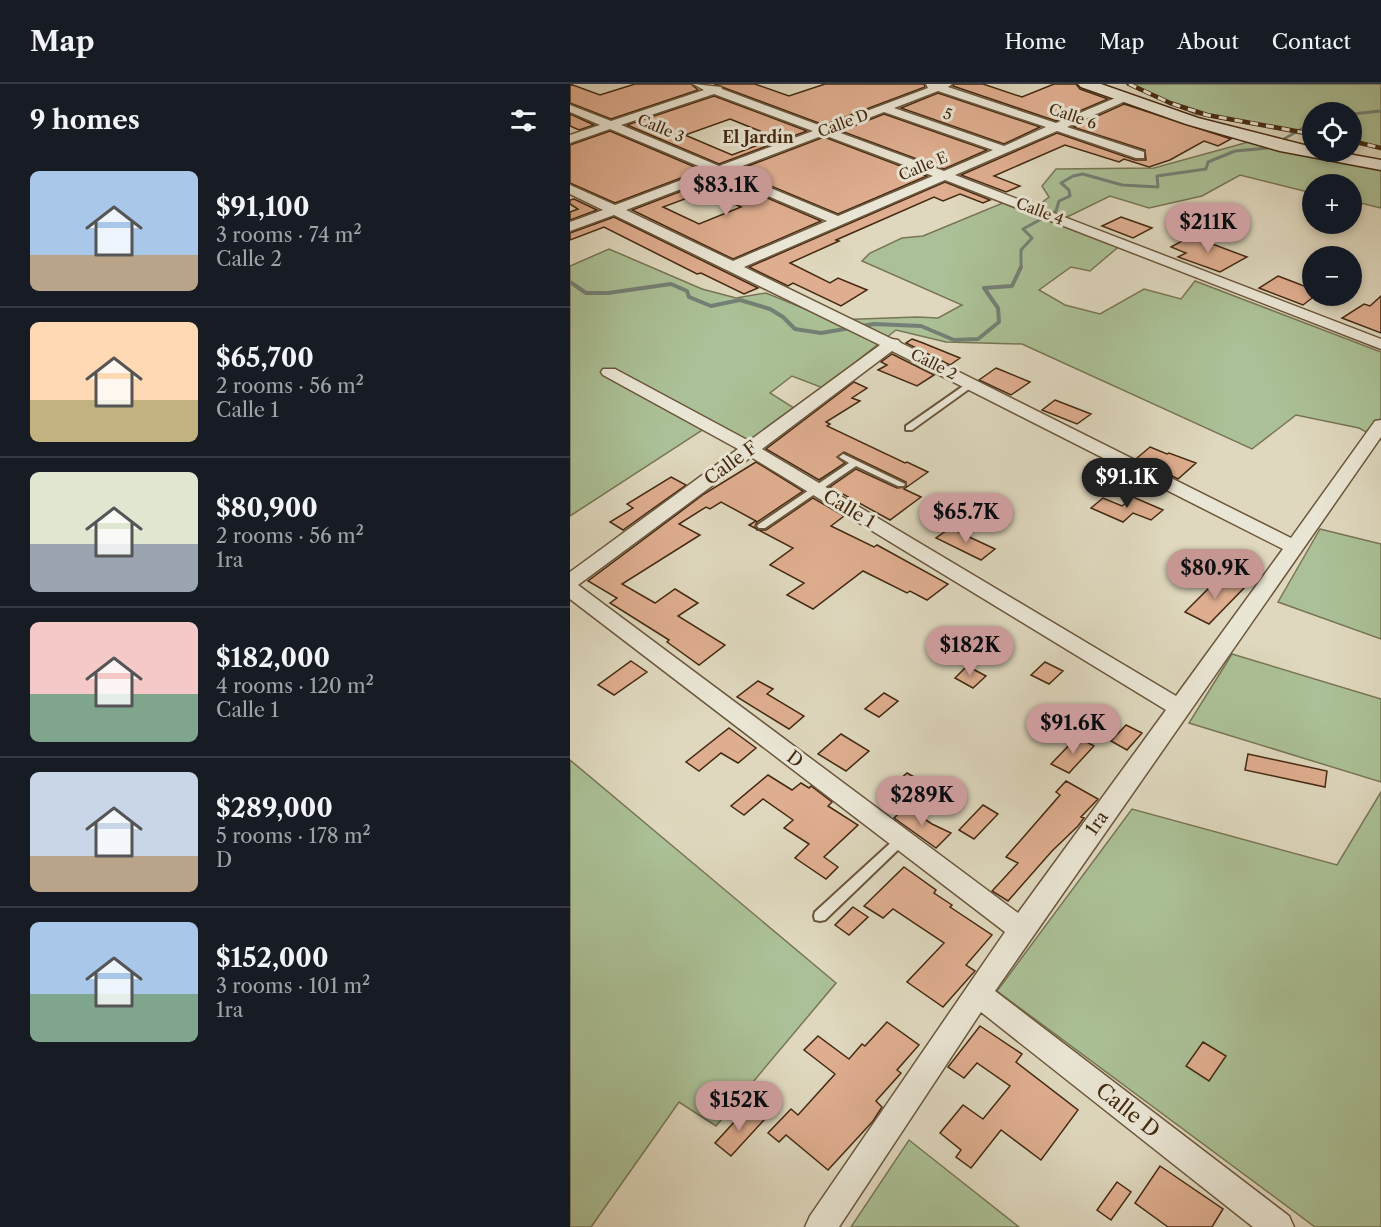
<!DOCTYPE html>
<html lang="en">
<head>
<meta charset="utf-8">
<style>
	body { margin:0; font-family:"Libre Caslon Text",serif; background:#242831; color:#f1f3f6; height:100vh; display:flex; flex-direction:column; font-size:22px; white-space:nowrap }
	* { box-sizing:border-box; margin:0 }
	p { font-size:20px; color:#9ea1a6 }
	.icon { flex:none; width:33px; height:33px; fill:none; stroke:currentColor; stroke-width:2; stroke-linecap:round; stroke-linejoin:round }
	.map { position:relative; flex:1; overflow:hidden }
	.panel { display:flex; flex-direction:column; background:#171b24; width:570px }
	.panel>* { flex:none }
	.tools { position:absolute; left:732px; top:18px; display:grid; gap:12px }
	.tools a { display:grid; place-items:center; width:60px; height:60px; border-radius:50%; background:#171b24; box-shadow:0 3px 9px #0003; font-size:30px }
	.price { position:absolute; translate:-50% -51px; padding:0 14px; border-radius:21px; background:#c59692; color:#111; font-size:20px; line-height:39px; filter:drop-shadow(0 2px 3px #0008) }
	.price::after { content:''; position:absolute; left:50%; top:36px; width:18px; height:14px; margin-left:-9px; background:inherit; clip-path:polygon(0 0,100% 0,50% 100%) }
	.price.selected { background:#222; color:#fff }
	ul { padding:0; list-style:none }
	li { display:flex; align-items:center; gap:18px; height:150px; padding:0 30px }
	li+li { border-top:2px solid #363941 }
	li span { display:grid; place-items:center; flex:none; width:168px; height:120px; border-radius:9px; color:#555 }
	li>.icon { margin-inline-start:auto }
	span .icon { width:72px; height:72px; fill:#fffc; stroke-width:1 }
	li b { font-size:26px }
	h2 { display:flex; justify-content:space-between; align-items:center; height:72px; padding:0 30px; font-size:26px }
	header { display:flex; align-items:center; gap:36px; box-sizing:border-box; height:84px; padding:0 30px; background:#171b24; border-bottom:2px solid #363941 }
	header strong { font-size:28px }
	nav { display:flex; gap:33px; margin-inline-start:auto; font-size:21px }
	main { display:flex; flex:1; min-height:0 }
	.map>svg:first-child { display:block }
	.green { fill:#abc096; stroke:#787554; stroke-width:1.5 }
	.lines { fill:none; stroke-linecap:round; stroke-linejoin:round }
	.stream-far1 { stroke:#748075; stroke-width:3 }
	.stream { stroke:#748075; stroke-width:4 }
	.building { fill:#dfae90; stroke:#442a11; stroke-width:1.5; fill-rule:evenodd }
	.lane-casing { stroke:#6b563c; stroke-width:4 }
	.street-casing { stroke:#6b563c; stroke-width:3 }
	.secondary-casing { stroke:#442a11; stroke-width:3 }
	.lane { fill:#eae6d5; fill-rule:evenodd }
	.street { fill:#eae6d5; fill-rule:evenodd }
	.secondary { fill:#eae6d5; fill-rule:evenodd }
	.rail-casing { stroke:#442a11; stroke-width:4.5 }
	.rail { stroke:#eae6d5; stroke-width:3; stroke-dasharray:8; stroke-linecap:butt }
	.labels { text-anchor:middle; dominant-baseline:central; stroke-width:6; stroke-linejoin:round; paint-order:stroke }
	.far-street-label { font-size:15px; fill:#442a11; stroke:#eae6d5 }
	.far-neighbourhood-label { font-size:16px; font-weight:bold; fill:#442a11; stroke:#eae6d5 }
	.street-label { font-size:18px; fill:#442a11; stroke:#eae6d5 }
	.near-street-label { font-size:21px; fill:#442a11; stroke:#eae6d5 }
</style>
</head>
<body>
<header>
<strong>Map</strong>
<nav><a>Home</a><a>Map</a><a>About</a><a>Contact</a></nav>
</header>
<main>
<section class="panel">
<h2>9 homes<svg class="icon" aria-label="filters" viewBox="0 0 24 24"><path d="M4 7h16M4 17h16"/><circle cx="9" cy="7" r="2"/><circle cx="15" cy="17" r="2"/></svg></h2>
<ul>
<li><span style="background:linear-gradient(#a9c7e8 70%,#b9a48a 0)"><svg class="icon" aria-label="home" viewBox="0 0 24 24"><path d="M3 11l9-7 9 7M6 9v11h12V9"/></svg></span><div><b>$91,100</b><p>3 rooms · 74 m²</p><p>Calle 2</p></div></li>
<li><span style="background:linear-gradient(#ffd9b3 65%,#c2b280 0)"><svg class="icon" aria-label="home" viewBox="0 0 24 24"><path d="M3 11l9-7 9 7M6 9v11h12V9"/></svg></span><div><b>$65,700</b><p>2 rooms · 56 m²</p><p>Calle 1</p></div></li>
<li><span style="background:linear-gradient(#dfe7d0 60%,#9aa5b1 0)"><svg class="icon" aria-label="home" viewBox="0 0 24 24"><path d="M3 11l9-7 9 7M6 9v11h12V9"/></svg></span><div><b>$80,900</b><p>2 rooms · 56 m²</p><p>1ra</p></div></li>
<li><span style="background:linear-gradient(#f6c9c9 60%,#7fa58c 0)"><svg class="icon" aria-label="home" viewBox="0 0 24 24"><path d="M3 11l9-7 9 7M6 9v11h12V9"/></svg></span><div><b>$182,000</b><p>4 rooms · 120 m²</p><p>Calle 1</p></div></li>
<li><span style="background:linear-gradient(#c9d6e8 70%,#b9a48a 0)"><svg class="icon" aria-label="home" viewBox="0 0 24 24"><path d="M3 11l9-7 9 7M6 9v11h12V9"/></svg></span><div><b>$289,000</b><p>5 rooms · 178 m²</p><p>D</p></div></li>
<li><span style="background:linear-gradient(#a9c7e8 60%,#7fa58c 0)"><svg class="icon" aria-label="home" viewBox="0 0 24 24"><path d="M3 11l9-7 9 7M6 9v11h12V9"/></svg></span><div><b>$152,000</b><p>3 rooms · 101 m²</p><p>1ra</p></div></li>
</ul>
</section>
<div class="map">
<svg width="811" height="1143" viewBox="0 0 811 1143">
	<rect width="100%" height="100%" fill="#dfd8be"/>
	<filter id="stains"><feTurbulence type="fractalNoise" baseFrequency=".00333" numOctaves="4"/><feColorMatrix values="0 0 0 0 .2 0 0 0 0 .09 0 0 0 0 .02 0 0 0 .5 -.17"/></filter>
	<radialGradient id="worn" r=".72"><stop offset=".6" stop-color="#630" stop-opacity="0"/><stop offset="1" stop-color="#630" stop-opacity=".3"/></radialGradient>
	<path class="green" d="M 556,0 L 811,0 L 811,65 L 782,59 L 782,28 L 742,28 L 742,52 L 625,30 Z
		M 682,57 L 811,84 L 811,124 L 782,117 L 782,100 L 742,100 L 742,109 L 670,91 L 632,112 L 579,124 L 540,112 L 495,134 L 553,159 L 520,187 L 501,183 L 469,206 L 495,221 L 530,230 L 574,205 L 611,215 L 625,197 L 811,268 L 811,356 L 789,344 L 726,331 L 682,365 L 452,260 L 376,258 L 326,246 L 253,304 L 222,292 L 200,309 L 224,324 L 180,358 L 143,339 L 0,432 L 0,182 L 39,165 L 132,205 L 166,214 L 196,209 L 262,236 L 347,233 L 368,234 L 392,221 L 292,177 L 300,169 L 332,154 L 353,152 L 440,116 L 466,123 L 479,113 L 472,102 L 486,85 L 584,84 Z
		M 750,445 L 811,460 L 811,555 L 708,518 Z
		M 662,570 L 811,615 L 811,698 L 619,639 Z
		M 0,676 L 266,899 L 146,1042 L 109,1018 L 21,1143 L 0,1143 Z
		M 811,708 L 811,1143 L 745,1143 L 427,907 L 562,725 L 767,781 Z
		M 339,1056 L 449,1143 L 281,1143 Z"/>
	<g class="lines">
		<path class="stream-far1" d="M 782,30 L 811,27
			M 451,184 L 451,166 L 462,154 L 453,145 L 486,127 L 489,117 L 500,112 L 499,106 L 491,99 L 503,92 L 513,90 L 552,101 L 588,103 L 587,92 L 636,85 L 638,78 L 665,67 L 698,64 L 742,39"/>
		<path class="stream" d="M 0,198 L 16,209 L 38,209 L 101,200 L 117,207 L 119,213 L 141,222 L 170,216 L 200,225 L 213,233 L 225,245 L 251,249 L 304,240 L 351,242 L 384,256 L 408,255 L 429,238 L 428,224 L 414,204 L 442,202 L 451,183"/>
	</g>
	<path class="building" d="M 0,0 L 30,11 L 65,0 L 121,0 L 128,6 L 41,35 L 0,19 Z
		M 144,0 L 185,0 L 219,12 L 255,0 L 354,0 L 355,3 L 254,41 Z
		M 384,0 L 413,0 L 452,13 L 484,0 L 506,0 L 510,5 L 538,15 L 486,37 L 383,2 Z
		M 368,9 L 470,43 L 434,60 L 331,24 Z
		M 144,12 L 237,47 L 149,80 L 57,41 ZM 160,35 L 205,53 L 202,54 L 204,55 L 162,71 L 115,51 Z
		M 554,20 L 661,55 L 648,62 L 634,57 L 600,76 L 579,83 L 554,75 L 549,78 L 495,61 L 424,92 L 450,102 L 436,108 L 391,91 L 487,49 L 565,76 L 576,76 L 575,66 L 503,43 Z
		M 0,30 L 24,41 L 9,46 L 0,42 Z
		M 314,30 L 417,66 L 374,85 L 271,47 Z
		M 40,47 L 132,86 L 45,119 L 0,99 L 0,61 Z
		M 254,53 L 357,92 L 268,130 L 165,87 Z
		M 148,93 L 251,137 L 163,175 L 62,126 ZM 136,107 L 171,123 L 129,140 L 93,123 Z
		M 375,98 L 420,116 L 413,119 L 390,110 L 373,117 L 364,113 L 266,156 L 269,157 L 220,179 L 260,199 L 268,194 L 297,206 L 271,222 L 223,199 L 218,202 L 179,183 Z
		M 4,115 L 27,126 L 0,136 L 0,128 L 8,125 L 0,120 L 0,116 Z
		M 44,133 L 188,204 L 174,210 L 131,189 L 127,190 L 34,143 L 0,156 L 0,149 Z
		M 551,133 L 582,144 L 563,154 L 532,142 Z
		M 621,152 L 677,173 L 650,188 L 608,173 L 616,169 L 601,163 Z
		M 708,192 L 742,205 L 742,214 L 733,221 L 689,204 Z
		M 811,212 L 811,249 L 772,234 L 794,220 L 800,222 Z
		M 342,255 L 353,259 L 390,274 L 380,281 L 336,259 Z
		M 322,270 L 364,291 L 347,302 L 308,286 L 317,281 L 311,278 Z
		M 426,284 L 460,298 L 441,311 L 409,296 Z
		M 284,298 L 297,304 L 282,314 L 290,317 L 256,338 L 260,340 L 257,342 L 335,379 L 337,378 L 358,388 L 334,405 L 351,413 L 320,436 L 260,403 L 286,385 L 327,404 L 336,403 L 336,398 L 274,368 L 267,373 L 275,379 L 249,396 L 196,365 Z
		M 485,316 L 521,330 L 507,340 L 472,326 Z
		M 580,363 L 597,370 L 599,369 L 626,379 L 608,395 L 567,374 Z
		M 186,378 L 233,407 L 187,438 L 185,442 L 187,446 L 196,446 L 243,414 L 274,432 L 261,442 L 304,463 L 307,461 L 378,500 L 357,516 L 340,507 L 337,509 L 293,487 L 243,525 L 217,511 L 234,499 L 200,481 L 223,464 L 179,441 L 186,437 L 151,418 L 140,425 L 136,423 L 109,440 L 130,451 L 52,500 L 85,519 L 105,505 L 128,519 L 108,532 L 155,561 L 129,581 L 97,558 L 99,556 L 40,519 L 47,514 L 18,497 L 134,410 Z
		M 101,393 L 116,401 L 53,446 L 40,438 L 63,424 L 57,420 Z
		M 563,413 L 593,426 L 581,436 L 563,429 L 553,438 L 521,424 L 533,414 L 552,422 Z
		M 380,444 L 425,465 L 411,476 L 366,454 Z
		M 651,492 L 675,503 L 639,540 L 615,528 Z
		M 61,577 L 77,588 L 44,611 L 28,601 Z
		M 475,578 L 493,587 L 479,600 L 461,591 Z
		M 397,582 L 416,592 L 403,604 L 385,594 Z
		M 188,597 L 203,605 L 197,610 L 234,632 L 219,645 L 167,613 Z
		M 314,609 L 328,617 L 309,633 L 295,625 Z
		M 556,641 L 572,649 L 557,666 L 541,657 Z
		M 159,644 L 186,664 L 168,679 L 151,669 L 129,687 L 116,678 Z
		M 271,650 L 299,667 L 276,687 L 248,670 Z
		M 507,653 L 524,662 L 499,689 L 481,680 Z
		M 678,670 L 757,687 L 755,703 L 675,686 Z
		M 337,689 L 353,698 L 324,725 L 308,715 Z
		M 198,691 L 222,706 L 231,699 L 239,704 L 241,702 L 262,718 L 258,722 L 288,741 L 254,773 L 268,783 L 256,795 L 225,774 L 239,760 L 214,744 L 223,736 L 193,715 L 174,731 L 161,722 Z
		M 496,697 L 528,715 L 511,733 L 514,734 L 508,742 L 482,767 L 438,817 L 422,807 L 448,779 L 436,773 L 490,711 L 486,708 Z
		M 413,721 L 428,730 L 404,755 L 389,746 Z
		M 336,723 L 362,740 L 381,749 L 366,764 L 324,734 Z
		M 334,783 L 366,806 L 364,809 L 382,821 L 380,823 L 422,851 L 396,881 L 405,887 L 373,923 L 337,898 L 374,859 L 323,825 L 313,834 L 294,822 Z
		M 283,823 L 298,833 L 279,851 L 265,841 Z
		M 317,938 L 349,961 L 327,986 L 331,989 L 306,1017 L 312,1023 L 303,1037 L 258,1086 L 216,1051 L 209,1058 L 198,1049 L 221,1025 L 228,1031 L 265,990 L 234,966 L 248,952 L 279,975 L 292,960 L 295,962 Z
		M 410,942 L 452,970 L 446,978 L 508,1026 L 471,1076 L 431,1046 L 401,1084 L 386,1073 L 391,1066 L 370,1049 L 393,1021 L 413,1035 L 440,1002 L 407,979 L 394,994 L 378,983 Z
		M 633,958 L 656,972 L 639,997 L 616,982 Z
		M 178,1023 L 194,1036 L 161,1072 L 145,1059 Z
		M 590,1082 L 653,1125 L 642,1143 L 598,1143 L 565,1119 Z
		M 547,1098 L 561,1108 L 541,1136 L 527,1126 Z"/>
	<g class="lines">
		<g class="lane-casing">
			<path id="lane" d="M 399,298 L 402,298 L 406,300 L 342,346 L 336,346 L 336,342 Z
				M 273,370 L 335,400 L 334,402 L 328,402 L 286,382 L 195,444 L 189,444 L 187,442 L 189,440 L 279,379 L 269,373 Z
				M 331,751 L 335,753 L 337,756 L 335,759 L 255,836 L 250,837 L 245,836 L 244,832 L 245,828 L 327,753 Z"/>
		</g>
		<g class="street-casing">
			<path id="street" d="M 123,0 L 151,3 L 152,5 L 254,43 L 358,4 L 356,0 L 382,0 L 378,3 L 486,39 L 550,12 L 558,12 L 558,16 L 497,43 L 574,68 L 574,74 L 566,74 L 487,47 L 385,91 L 811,255 L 811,265 L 375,96 L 174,183 L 322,255 L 328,256 L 331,259 L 721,454 L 805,337 L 811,336 L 811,353 L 425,907 L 719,1132 L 724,1143 L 683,1143 L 411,928 L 269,1143 L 235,1143 L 240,1132 L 435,848 L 0,515 L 0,488 L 168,365 L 33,291 L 31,288 L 33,285 L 45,285 L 179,357 L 310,261 L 44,131 L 0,147 L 0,138 L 33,126 L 0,110 L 0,101 L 45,121 L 138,86 L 40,45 L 0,59 L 0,51 L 30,41 L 0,28 L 0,21 L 41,37 L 134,6 ZM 368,7 L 476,43 L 434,62 L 324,24 ZM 144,10 L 243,47 L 149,82 L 51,41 ZM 314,28 L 423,66 L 374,87 L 265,47 ZM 254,51 L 363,92 L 268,132 L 159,87 ZM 148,91 L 257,137 L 163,177 L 56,126 ZM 322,267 L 713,465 L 606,612 L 192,365 ZM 181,373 L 596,626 L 448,829 L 8,501 Z"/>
		</g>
		<g class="secondary-casing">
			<path id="secondary" d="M 508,0 L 531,0 L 628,34 L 742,63 L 742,68 L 767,68 L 811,76 L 811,86 L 710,67 L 616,40 L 511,3 Z"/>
		</g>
		<use href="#lane" class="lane"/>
		<use href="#street" class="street"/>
		<use href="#secondary" class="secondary"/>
		<g class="rail-casing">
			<path id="rail" d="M 559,0 L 600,19 L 637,31 L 742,50
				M 782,57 L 811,64"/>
		</g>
		<use href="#rail" class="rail"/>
	</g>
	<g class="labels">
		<g class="far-street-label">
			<text transform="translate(378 30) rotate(19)">5</text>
			<text transform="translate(503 32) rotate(19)">Calle 6</text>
			<text transform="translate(273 39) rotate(-21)">Calle D</text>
			<text transform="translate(91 44) rotate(23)">Calle 3</text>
			<text transform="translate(353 82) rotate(-23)">Calle E</text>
			<text transform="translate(470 127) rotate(21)">Calle 4</text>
			<text transform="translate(364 280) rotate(27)">Calle 2</text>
		</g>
		<g class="far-neighbourhood-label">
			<text x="188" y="53">El Jardín</text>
		</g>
		<g class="street-label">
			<text transform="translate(161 379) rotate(-36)">Calle F</text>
			<text transform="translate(279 425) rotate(31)">Calle 1</text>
			<text transform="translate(225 675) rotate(37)">D</text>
			<text transform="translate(527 739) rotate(-55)">1ra</text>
		</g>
		<g class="near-street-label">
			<text transform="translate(558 1026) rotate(38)">Calle D</text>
		</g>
	</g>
	<rect width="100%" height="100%" filter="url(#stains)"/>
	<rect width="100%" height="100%" fill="url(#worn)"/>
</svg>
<div class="tools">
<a><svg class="icon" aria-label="locate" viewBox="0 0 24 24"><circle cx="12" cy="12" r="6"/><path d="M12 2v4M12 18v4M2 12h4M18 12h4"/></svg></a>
<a>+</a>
<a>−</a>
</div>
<b class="price" style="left:156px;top:133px">$83.1K</b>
<b class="price" style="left:638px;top:170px">$211K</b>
<b class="price selected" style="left:557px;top:425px">$91.1K</b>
<b class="price" style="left:396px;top:460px">$65.7K</b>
<b class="price" style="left:645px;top:516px">$80.9K</b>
<b class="price" style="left:400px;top:593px">$182K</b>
<b class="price" style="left:503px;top:671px">$91.6K</b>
<b class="price" style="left:352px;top:743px">$289K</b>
<b class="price" style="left:169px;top:1048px">$152K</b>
</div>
</main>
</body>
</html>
